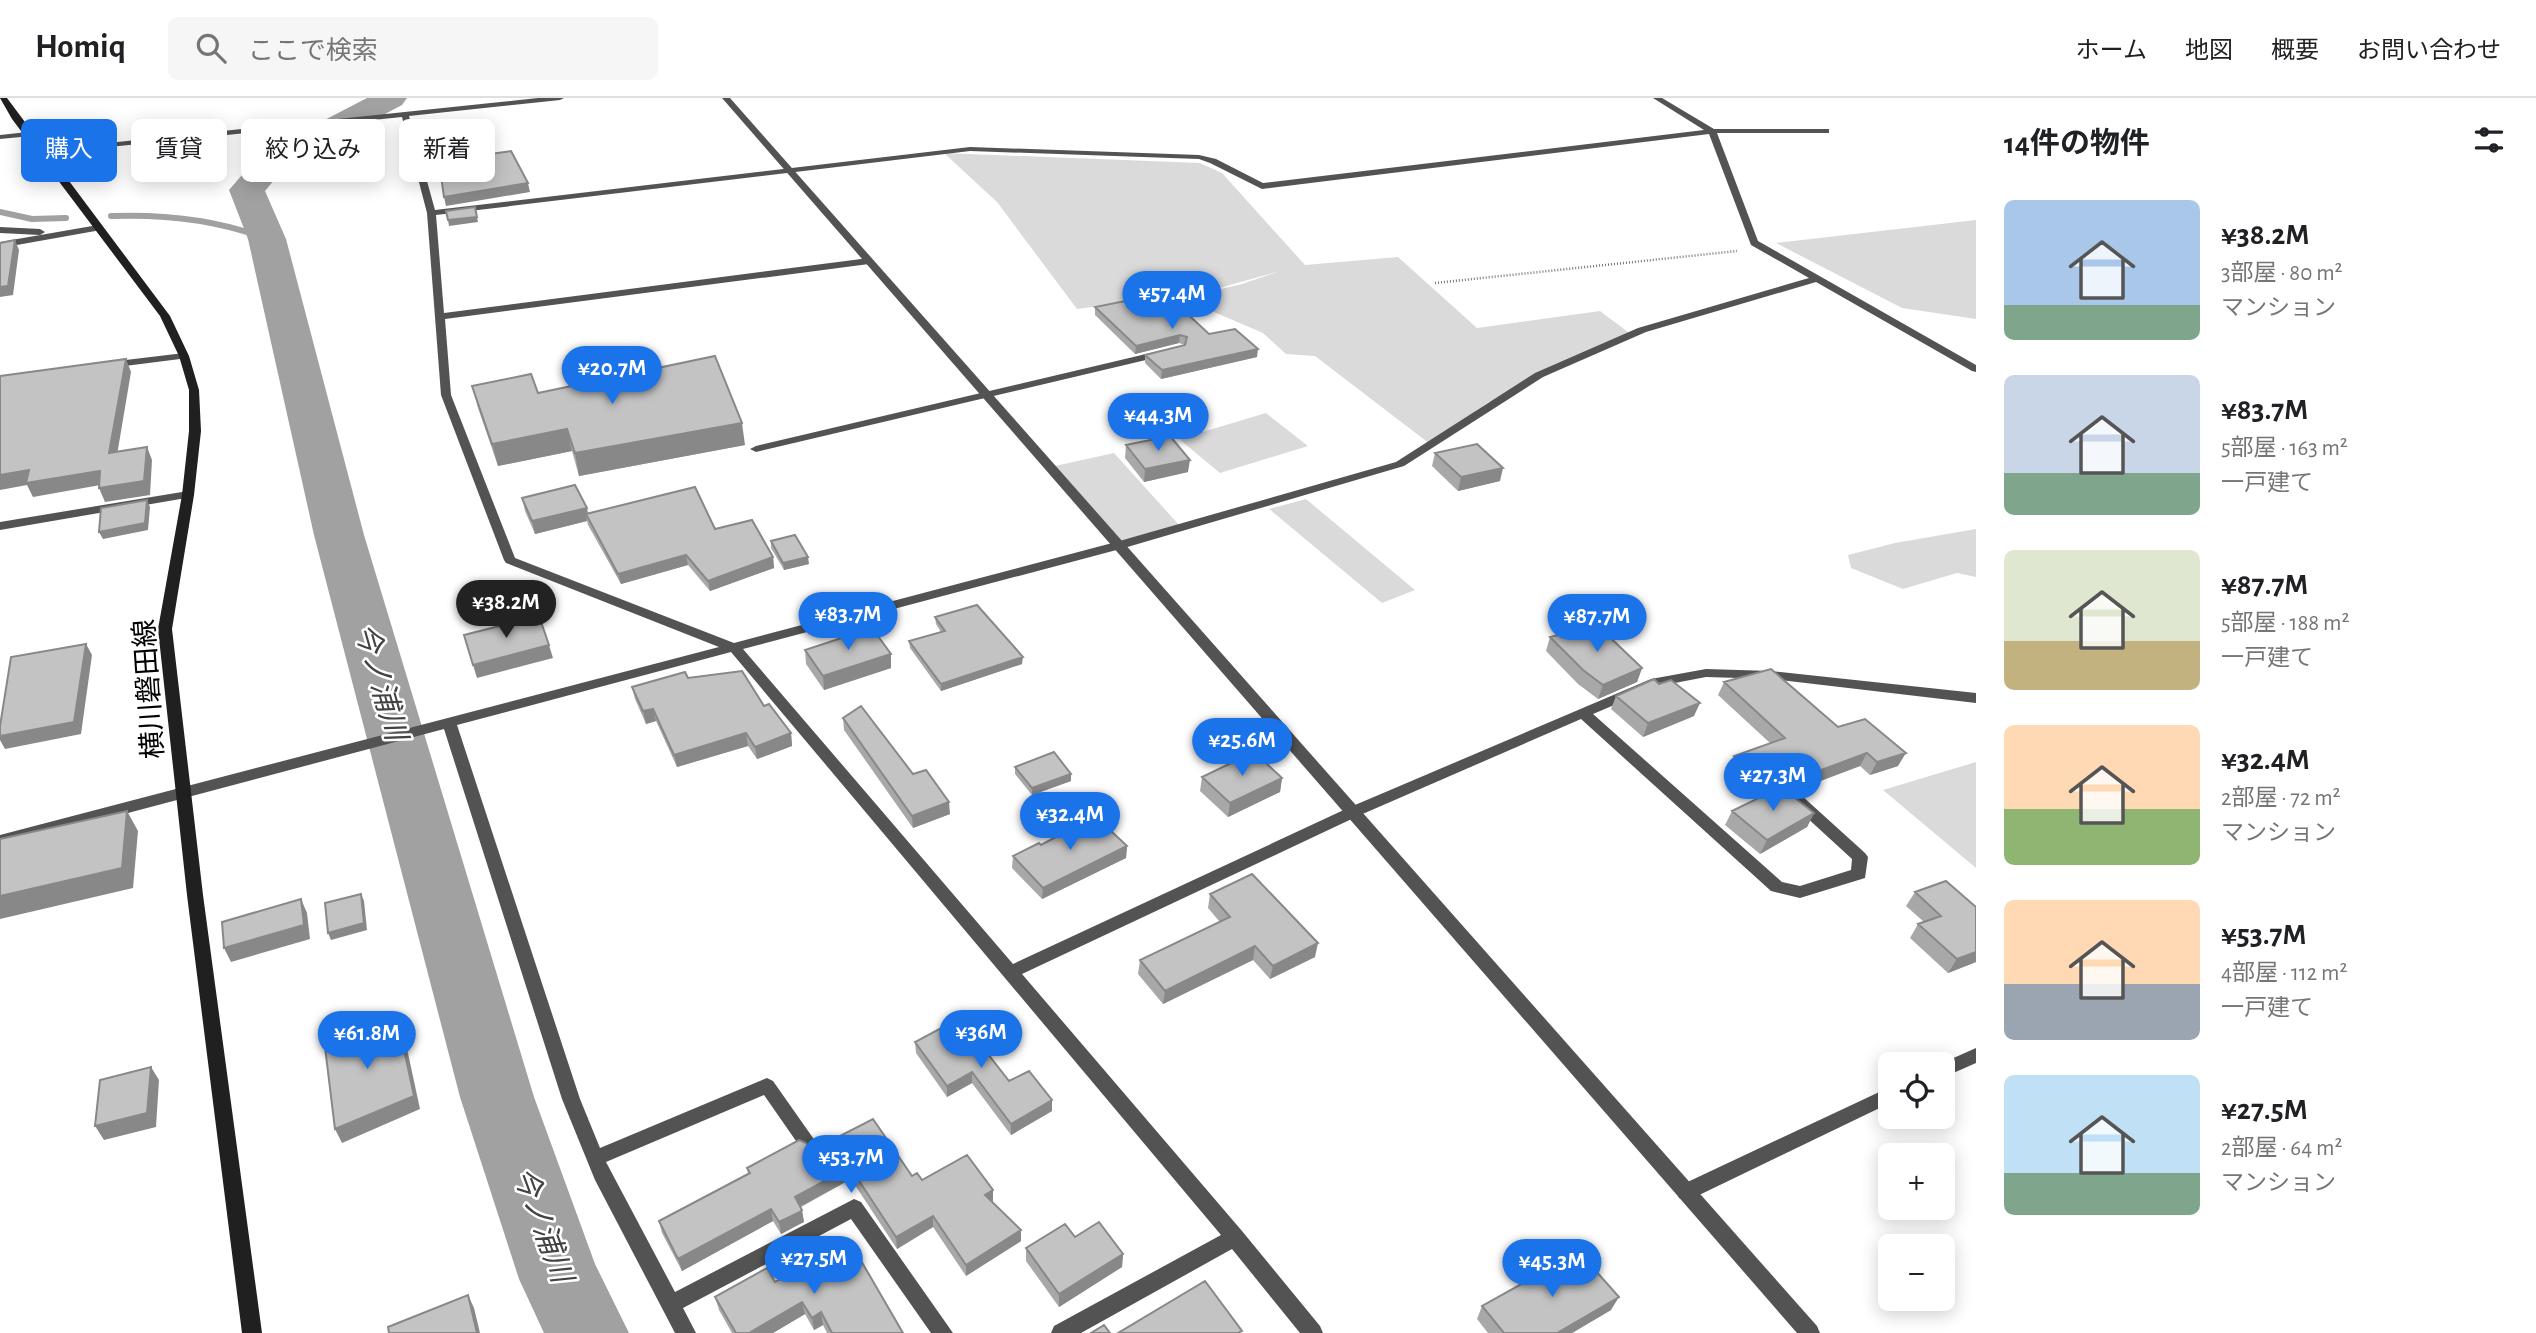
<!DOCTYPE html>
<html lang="ja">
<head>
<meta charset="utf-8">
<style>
	body { margin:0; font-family:"Alegreya Sans","Noto Sans JP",sans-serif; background:#f6f6f6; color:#202124; height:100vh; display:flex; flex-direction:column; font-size:26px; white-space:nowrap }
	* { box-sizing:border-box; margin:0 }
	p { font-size:23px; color:#757577 }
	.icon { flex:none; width:38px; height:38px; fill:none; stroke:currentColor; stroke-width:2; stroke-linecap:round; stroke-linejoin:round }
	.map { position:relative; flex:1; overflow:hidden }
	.drawer { display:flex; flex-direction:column; background:#fff; width:560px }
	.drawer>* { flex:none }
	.hud { position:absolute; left:21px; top:21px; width:665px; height:63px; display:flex; gap:14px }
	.controls { position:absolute; left:1878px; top:954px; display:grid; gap:14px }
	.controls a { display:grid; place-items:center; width:77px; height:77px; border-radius:10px; background:#fff; box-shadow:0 4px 18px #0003; font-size:35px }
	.price { position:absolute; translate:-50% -60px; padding:0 16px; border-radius:24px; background:#1a73e8; color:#fff; font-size:23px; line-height:46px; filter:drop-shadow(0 2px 4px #0008) }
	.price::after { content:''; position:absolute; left:50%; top:42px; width:21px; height:16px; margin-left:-10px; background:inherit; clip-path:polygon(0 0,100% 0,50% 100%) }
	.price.on { background:#222; color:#fff }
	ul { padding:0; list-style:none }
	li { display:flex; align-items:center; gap:21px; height:175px; padding:0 28px }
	li span { display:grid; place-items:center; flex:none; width:196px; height:140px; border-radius:10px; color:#555 }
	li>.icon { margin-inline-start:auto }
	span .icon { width:84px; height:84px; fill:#fffc; stroke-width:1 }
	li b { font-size:30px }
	h2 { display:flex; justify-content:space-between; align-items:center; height:84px; padding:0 28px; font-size:30px }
	.pill { padding:0 24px; border-radius:10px; background:#fff; box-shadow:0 4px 18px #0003; font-size:24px; line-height:63px }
	.pill.on { background:#1a73e8; color:#fff }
	header { display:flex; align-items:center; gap:42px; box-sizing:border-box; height:98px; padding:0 35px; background:#fff; border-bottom:2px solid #e0e0e0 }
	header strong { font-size:33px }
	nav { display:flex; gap:38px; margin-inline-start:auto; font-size:24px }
	.search { width:490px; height:63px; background:#f6f6f6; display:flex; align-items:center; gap:18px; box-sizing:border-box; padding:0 24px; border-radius:10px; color:#757577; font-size:26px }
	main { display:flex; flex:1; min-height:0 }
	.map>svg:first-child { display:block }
	.green { fill:#dadada }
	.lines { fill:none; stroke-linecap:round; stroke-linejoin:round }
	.stream { stroke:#a1a1a1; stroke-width:6 }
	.river { fill:#a1a1a1; fill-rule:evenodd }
	.path { stroke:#757575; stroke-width:2.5; stroke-dasharray:1 2; stroke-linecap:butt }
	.minor { fill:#535353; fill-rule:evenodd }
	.tertiary { fill:#535353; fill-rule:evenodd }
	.secondary { fill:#202020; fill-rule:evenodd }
	.wall { fill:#a8a8a8 }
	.shaded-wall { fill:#888 }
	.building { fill:#c3c3c3; stroke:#888; stroke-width:2 }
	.labels { text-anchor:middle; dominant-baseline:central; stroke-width:5; stroke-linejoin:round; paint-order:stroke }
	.street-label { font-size:28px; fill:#000; stroke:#fff }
	.water-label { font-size:30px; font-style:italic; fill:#424242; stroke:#fff }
</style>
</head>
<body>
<header>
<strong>Homiq</strong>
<div class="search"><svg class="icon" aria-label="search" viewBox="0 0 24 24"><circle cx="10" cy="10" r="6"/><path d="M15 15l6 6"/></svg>ここで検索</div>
<nav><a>ホーム</a><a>地図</a><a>概要</a><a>お問い合わせ</a></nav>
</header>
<main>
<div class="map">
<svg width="1976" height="1235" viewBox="0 0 1976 1235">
	<rect width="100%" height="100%" fill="#fff"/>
	<path class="green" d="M 944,55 L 1200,65 L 1222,75 L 1305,167 L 1398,159 L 1477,230 L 1600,213 L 1632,237 L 1487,305 L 1430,346 L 1315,258 L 1286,256 L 1263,235 L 1207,211 L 1186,199 L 1242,186 L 1280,173 L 1205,194 L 1077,211 L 997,104 Z
		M 1976,122 L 1976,221 L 1902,210 L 1776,145 Z
		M 1266,315 L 1308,348 L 1220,375 L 1179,341 Z
		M 1114,355 L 1179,427 L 1121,443 L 1055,368 Z
		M 1306,401 L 1415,492 L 1382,505 L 1269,411 Z
		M 1976,431 L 1976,479 L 1957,475 L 1903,491 L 1851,470 L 1848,457 L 1895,445 Z
		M 1976,664 L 1976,770 L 1883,692 Z"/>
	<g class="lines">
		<path class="stream" d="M 0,114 L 32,121 L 66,120
			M 111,118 C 165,116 216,121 267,141"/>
		<path class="river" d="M 367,0 L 407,0 L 402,7 L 285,69 L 265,93 L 286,141 L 364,437 L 534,999 L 595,1166 L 629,1235 L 544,1235 L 519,1181 L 460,999 L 314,437 L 248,141 L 229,92 L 261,55 Z"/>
		<path class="path" d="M 1435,185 L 1737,153"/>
		<path class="minor" d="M 538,0 L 564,0 L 560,2 L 409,18 L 435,112 L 970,49 L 1199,57 L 1216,61 L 1263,85 L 1704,32 L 1653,0 L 1662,0 L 1714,31 L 1829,31 L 1829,35 L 1717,35 L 1758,143 L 1976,267 L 1976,274 L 1972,273 L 1816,184 L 1646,234 L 1543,279 L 1404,368 L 1124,450 L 743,551 L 1013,866 L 1348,710 L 1651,581 L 1706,571 L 1771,573 L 1976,595 L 1976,605 L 1771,581 L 1706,579 L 1659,588 L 1593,616 L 1782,784 L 1800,788 L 1851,772 L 1852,761 L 1780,695 L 1778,691 L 1780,687 L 1790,687 L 1865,755 L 1868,759 L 1865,780 L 1800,800 L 1771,793 L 1581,621 L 1358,718 L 1022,876 L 1242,1133 L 1320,1228 L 1323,1235 L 1300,1235 L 1232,1151 L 1081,1235 L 1051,1235 L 1054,1228 L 1221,1137 L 731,554 L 457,627 L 580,1001 L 600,1050 L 767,980 L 773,983 L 818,1047 L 815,1053 L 809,1055 L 803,1053 L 764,997 L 606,1064 L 675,1194 L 854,1101 L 861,1104 L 953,1235 L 931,1235 L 851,1121 L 683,1210 L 696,1235 L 675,1235 L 595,1082 L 562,1001 L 444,631 L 0,749 L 0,737 L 719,549 L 506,465 L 504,462 L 441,297 L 427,115 L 402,19 L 41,56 L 37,54 L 41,52 ZM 1709,36 L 1751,147 L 1809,180 L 1638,230 L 1535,275 L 1396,364 L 1116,444 L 734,545 L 515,460 L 451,297 L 445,221 L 869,166 L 874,163 L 869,160 L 444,215 L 436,117 L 970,53 L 1199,61 L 1210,65 L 1262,91 Z
			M 28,34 L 31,34 L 31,38 L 0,41 L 0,37 Z
			M 98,127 L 101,128 L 101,132 L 0,150 L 0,144 Z
			M 0,129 L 40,131 L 45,134 L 40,137 L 0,135 Z
			M 1163,252 L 1168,255 L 1167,257 L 756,354 L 750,351 L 756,348 Z
			M 184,255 L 188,256 L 188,260 L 109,270 L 104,267 L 109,264 Z
			M 188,393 L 194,397 L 192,399 L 0,432 L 0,424 Z
			M 1976,950 L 1976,965 L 1942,980 L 1942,966 L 1940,966 Z
			M 1890,989 L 1890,1005 L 1693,1100 L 1686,1102 L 1679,1100 L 1677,1094 L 1679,1088 Z"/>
		<path class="tertiary" d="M 722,0 L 730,0 L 1817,1228 L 1820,1235 L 1797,1235 Z"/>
		<path class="secondary" d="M 0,0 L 7,0 L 170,218 L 189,258 L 199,292 L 201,333 L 194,397 L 172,531 L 203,797 L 262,1235 L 242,1235 L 187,797 L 158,531 L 182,397 L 189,333 L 189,292 L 179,258 L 160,218 L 12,21 Z"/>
	</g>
	<path class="wall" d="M 1095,209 L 1209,236 L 1257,259 L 1161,281 L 1145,265 L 1145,257 L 1185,247 L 1179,245 L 1135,256 L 1095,217 Z
		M 472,288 L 538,295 L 745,347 L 579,378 L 572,353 L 498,368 L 478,310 Z
		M 1126,347 L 1188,374 L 1144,384 L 1125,360 Z
		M 1435,355 L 1500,383 L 1458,393 L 1432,368 Z
		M 522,400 L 587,410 L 588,416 L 715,431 L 773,459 L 774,470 L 710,493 L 688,467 L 621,486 L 588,427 L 587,423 L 535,436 L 525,413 Z
		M 771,443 L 809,466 L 784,472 L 771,450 Z
		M 935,519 L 1022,566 L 941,593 L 910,550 L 909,543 L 941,534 L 936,526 Z
		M 1550,539 L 1642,570 L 1637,584 L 1598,601 L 1578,586 L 1546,553 Z
		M 805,552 L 891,570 L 824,592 L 806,566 Z
		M 688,580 L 764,608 L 791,635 L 792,648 L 757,661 L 748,648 L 677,669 L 656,623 L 646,626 L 635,601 L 632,589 Z
		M 1724,584 L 1838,629 L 1898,668 L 1870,677 L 1860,668 L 1799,691 L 1790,684 L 1786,684 L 1784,691 L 1814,715 L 1807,729 L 1760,756 L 1725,727 L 1732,713 L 1760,699 L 1728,671 L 1734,658 L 1770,645 L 1718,597 Z
		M 1616,598 L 1694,618 L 1643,639 L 1611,611 Z
		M 843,620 L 913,676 L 950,716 L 913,730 L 844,632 Z
		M 1015,669 L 1071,676 L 1071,683 L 1032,697 L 1015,676 Z
		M 1202,679 L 1282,680 L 1280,694 L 1228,719 L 1200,693 Z
		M 1127,748 L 1126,760 L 1042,801 L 1012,770 L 1013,758 Z
		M 1915,794 L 1976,809 L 1976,864 L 1948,875 L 1910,840 L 1918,826 L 1924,824 L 1906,808 Z
		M 1210,796 L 1315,859 L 1270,881 L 1253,862 L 1163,906 L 1138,876 L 1140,862 L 1220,824 L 1208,810 Z
		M 915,944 L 1052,1002 L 1052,1013 L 1011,1037 L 972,985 L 947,999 L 916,955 Z
		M 811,1053 L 912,1078 L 922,1082 L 993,1092 L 993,1104 L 1021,1143 L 966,1178 L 933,1129 L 897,1151 L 851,1081 L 801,1109 L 804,1124 L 801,1125 L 781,1136 L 773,1123 L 682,1173 L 662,1135 L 659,1123 L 748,1076 L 747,1070 Z
		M 1026,1150 L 1123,1156 L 1122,1169 L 1059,1209 L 1026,1163 Z
		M 775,1184 L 903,1235 L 827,1235 L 823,1227 L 814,1232 L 805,1216 L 773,1235 L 732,1235 L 719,1212 L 715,1199 Z
		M 1482,1208 L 1611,1212 L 1572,1235 L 1488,1235 L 1477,1221 Z"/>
	<path class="shaded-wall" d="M 528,85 L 530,94 L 446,108 L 444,99 Z
		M 477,119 L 478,124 L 449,128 L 448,122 Z
		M 15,142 L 19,152 L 13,197 L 0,199 L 0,189 Z
		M 1180,237 L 1179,245 L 1135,256 L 1136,248 Z
		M 1258,251 L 1257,259 L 1161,281 L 1162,272 Z
		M 126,261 L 131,274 L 115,369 L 109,355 Z
		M 742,325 L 745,347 L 579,378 L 575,355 Z
		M 567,331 L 572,353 L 498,368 L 492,346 Z
		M 147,349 L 152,362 L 150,397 L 105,404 L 99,390 Z
		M 1190,362 L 1188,374 L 1144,384 L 1145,371 Z
		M 1503,370 L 1500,383 L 1458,393 L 1461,379 Z
		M 29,372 L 100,373 L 106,386 L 33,399 L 27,387 L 0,392 L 0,377 Z
		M 147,402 L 150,409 L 148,432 L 103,441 L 99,434 Z
		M 587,410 L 589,423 L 586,416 L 587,423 L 535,436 L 532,423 Z
		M 686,457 L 688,467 L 621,486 L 618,476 Z
		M 773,459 L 774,470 L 710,493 L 708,483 Z
		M 808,459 L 809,466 L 784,472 L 783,465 Z
		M 86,546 L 92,557 L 81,636 L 5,651 L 0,642 L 0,638 Z
		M 549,547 L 553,560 L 477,580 L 473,567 Z
		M 891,556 L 891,570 L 824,592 L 823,578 Z
		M 1023,559 L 1022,566 L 941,593 L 941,586 Z
		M 1642,570 L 1637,584 L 1598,601 L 1603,587 Z
		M 1700,605 L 1694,618 L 1643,639 L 1648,625 Z
		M 653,611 L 656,623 L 646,626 L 643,613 Z
		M 746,635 L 748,648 L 677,669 L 674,657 Z
		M 791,635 L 792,648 L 757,661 L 755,649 Z
		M 1867,655 L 1860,668 L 1799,691 L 1805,678 Z
		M 1906,655 L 1898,668 L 1870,677 L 1877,664 Z
		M 1786,671 L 1780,684 L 1786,685 L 1780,698 L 1765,704 L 1772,691 Z
		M 1071,676 L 1071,683 L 1032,697 L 1032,690 Z
		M 1282,680 L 1280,694 L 1228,719 L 1230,705 Z
		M 949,704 L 950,716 L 913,730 L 912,718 Z
		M 127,713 L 138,733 L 133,790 L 0,821 L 0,798 Z
		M 1814,715 L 1807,729 L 1760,756 L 1767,742 Z
		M 1127,748 L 1126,760 L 1042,801 L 1043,790 Z
		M 361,796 L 364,803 L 367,832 L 331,842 L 328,835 Z
		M 301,801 L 307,815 L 310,841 L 231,864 L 224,850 Z
		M 1318,845 L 1315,859 L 1270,881 L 1273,868 Z
		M 1255,848 L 1253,862 L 1163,906 L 1165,893 Z
		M 1976,854 L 1976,864 L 1948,875 L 1957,861 Z
		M 397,919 L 403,932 L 420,1011 L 342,1045 L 335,1031 Z
		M 151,969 L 159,982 L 156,1029 L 104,1042 L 95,1028 Z
		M 972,974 L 972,985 L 947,999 L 947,988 Z
		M 1052,1002 L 1052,1013 L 1011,1037 L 1011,1026 Z
		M 850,1069 L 851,1081 L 796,1111 L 795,1099 Z
		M 993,1092 L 993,1104 L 985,1097 Z
		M 771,1111 L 773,1123 L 682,1173 L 678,1161 Z
		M 802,1112 L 804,1124 L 781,1136 L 779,1124 Z
		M 933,1118 L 933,1129 L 897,1151 L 896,1139 Z
		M 1021,1132 L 1021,1143 L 966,1178 L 966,1167 Z
		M 1123,1156 L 1122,1169 L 1059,1209 L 1059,1196 Z
		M 468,1197 L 474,1210 L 480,1235 L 477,1235 Z
		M 1619,1199 L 1611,1212 L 1572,1235 L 1557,1235 Z
		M 802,1204 L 805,1216 L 773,1235 L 749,1235 Z
		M 821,1214 L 823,1227 L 814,1232 L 812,1220 Z"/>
	<path class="building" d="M 511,53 L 528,85 L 444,99 L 439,63 Z
		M 475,109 L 477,119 L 448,122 L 446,113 Z
		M 15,142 L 8,188 L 0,189 L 0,145 Z
		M 1165,195 L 1209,236 L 1235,231 L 1258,251 L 1162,272 L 1145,257 L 1185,247 L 1187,239 L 1180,237 L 1136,248 L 1095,209 Z
		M 715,258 L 742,325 L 575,355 L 567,331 L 492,346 L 472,288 L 531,276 L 538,295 Z
		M 126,261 L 109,355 L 147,349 L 144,383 L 99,390 L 100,373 L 26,385 L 29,372 L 0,377 L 0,278 Z
		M 1170,338 L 1190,362 L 1145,371 L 1126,347 Z
		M 1477,346 L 1503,370 L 1461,379 L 1435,355 Z
		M 575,387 L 587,410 L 532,423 L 522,400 Z
		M 695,389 L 715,431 L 752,422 L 773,459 L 708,483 L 686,457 L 618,476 L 586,416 Z
		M 147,402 L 145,425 L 99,434 L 101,410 Z
		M 795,437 L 808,459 L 783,465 L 771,443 Z
		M 977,507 L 1023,559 L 941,586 L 909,543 L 945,533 L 935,519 Z
		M 539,518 L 549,547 L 473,567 L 464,537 Z
		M 1597,527 L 1642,570 L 1603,587 L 1583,572 L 1550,539 Z
		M 872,530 L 891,556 L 823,578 L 805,552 Z
		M 86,546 L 74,624 L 0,638 L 0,628 L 11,559 Z
		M 1771,571 L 1838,629 L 1865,621 L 1906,655 L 1877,664 L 1867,655 L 1805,678 L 1796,671 L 1786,671 L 1782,677 L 1786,685 L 1772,691 L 1734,658 L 1785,640 L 1724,584 Z
		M 742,573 L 764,608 L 769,606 L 791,635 L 755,649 L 746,635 L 674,657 L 653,611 L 643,613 L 632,589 L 685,574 L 688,580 Z
		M 1654,581 L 1659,586 L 1671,582 L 1700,605 L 1648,625 L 1616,598 Z
		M 861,608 L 913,676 L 926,672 L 949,704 L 912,718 L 843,620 Z
		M 1054,654 L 1071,676 L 1032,690 L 1015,669 Z
		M 1254,654 L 1282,680 L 1230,705 L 1202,679 Z
		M 1781,689 L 1814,715 L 1767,742 L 1732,713 Z
		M 127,713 L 122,770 L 0,798 L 0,741 Z
		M 1095,718 L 1127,748 L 1043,790 L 1013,758 L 1039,745 L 1041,747 Z
		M 1252,776 L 1318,845 L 1273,868 L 1255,848 L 1165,893 L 1140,862 L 1230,819 L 1210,796 Z
		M 1946,783 L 1976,809 L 1976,854 L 1957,861 L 1918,826 L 1941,818 L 1915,794 Z
		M 361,796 L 364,825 L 328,835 L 325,805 Z
		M 301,801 L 304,827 L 224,850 L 222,824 Z
		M 397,919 L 414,998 L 335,1031 L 324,941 Z
		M 960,920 L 1009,983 L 1029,973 L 1052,1002 L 1011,1026 L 972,974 L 947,988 L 915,944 Z
		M 151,969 L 147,1015 L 95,1028 L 100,982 Z
		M 873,1021 L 912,1078 L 917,1075 L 922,1082 L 967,1057 L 993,1092 L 985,1097 L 1021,1132 L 966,1167 L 933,1118 L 896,1139 L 850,1069 L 795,1099 L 802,1112 L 800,1114 L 779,1124 L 771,1111 L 678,1161 L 659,1123 L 750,1075 L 747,1070 L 799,1042 L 806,1045 L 811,1053 Z
		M 1099,1124 L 1123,1156 L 1059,1196 L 1026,1150 L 1065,1126 L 1075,1139 Z
		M 849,1142 L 903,1235 L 832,1235 L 821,1214 L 812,1220 L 802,1204 L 749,1235 L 736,1235 L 715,1199 L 767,1170 L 775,1184 Z
		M 1579,1154 L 1619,1199 L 1557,1235 L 1504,1235 L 1482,1208 Z
		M 1205,1183 L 1242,1233 L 1238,1235 L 1118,1235 Z
		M 468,1197 L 477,1235 L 389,1235 L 388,1229 Z
		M 1104,1227 L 1110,1235 L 1091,1235 Z"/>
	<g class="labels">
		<g class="street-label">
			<text transform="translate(150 591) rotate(-94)">横川磐田線</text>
		</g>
		<g class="water-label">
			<text transform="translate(380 584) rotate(74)">今ノ浦川</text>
			<text transform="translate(542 1127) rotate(70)">今ノ浦川</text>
		</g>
	</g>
</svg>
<div class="controls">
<a><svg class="icon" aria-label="locate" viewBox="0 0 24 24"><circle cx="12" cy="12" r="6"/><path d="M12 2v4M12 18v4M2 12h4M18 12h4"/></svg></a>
<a>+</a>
<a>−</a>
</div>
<b class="price" style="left:1172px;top:233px">¥57.4M</b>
<b class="price" style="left:612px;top:308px">¥20.7M</b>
<b class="price" style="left:1158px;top:355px">¥44.3M</b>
<b class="price on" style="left:506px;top:542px">¥38.2M</b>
<b class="price" style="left:848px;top:554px">¥83.7M</b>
<b class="price" style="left:1597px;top:556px">¥87.7M</b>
<b class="price" style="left:1242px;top:680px">¥25.6M</b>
<b class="price" style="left:1773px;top:715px">¥27.3M</b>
<b class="price" style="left:1070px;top:754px">¥32.4M</b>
<b class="price" style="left:981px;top:972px">¥36M</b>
<b class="price" style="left:367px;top:973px">¥61.8M</b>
<b class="price" style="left:851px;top:1097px">¥53.7M</b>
<b class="price" style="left:814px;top:1198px">¥27.5M</b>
<b class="price" style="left:1552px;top:1201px">¥45.3M</b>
<div class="hud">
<a class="pill on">購入</a>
<a class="pill">賃貸</a>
<a class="pill">絞り込み</a>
<a class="pill">新着</a>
</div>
</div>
<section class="drawer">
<h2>14件の物件<svg class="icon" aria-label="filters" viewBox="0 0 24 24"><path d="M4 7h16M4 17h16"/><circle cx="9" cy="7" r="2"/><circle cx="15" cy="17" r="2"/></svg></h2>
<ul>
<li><span style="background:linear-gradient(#a9c7e8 75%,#7fa58c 0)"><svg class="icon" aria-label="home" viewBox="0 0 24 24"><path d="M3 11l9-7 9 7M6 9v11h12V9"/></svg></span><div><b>¥38.2M</b><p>3部屋 · 80 m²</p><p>マンション</p></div></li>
<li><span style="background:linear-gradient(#c9d6e8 70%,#7fa58c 0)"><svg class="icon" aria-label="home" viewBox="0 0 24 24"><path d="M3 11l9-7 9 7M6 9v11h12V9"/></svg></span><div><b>¥83.7M</b><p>5部屋 · 163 m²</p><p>一戸建て</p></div></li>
<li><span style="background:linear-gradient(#dfe7d0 65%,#c2b280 0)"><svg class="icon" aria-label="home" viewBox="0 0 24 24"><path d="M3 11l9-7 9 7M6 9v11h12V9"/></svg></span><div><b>¥87.7M</b><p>5部屋 · 188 m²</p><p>一戸建て</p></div></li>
<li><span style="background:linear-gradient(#ffd9b3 60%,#8fb573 0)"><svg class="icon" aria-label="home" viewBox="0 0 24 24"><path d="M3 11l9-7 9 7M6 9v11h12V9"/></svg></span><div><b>¥32.4M</b><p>2部屋 · 72 m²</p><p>マンション</p></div></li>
<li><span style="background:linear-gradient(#ffd9b3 60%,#9aa5b1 0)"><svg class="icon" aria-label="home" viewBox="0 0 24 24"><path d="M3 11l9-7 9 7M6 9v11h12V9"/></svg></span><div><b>¥53.7M</b><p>4部屋 · 112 m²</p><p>一戸建て</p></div></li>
<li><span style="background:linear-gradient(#bfe0f5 70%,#7fa58c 0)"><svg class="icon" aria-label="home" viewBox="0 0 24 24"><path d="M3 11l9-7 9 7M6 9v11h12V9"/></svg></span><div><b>¥27.5M</b><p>2部屋 · 64 m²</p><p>マンション</p></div></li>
</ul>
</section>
</main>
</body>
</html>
